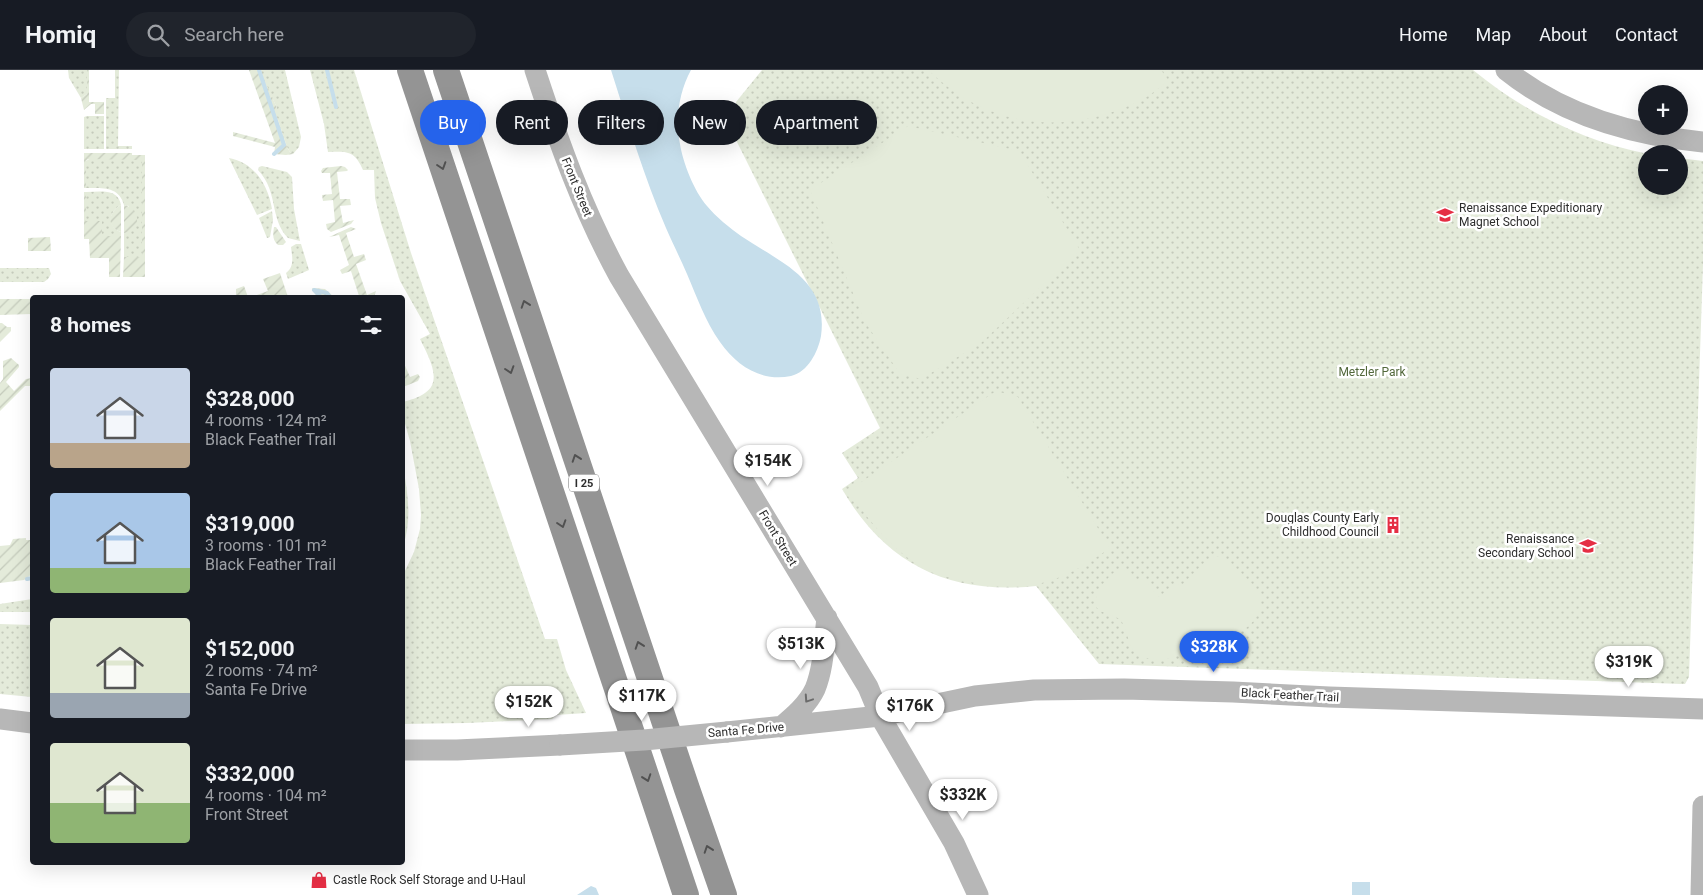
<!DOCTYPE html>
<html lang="en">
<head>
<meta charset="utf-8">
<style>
	body { margin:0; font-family:Roboto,sans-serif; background:#20242c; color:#f1f3f6; height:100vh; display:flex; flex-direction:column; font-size:19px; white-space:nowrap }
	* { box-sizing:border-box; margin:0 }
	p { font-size:16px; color:#9ea1a6 }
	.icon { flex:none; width:28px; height:28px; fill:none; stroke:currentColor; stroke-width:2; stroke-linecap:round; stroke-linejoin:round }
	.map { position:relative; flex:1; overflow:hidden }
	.drawer { position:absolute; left:30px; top:225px; width:375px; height:570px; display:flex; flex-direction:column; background:#171b24; border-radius:5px; box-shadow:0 5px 20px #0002 }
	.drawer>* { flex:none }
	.banner { position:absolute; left:420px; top:30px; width:475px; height:45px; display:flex; gap:10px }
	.controls { position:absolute; left:1638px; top:15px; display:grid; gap:10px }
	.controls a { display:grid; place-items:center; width:50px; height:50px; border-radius:50%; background:#171b24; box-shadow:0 5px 20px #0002; font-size:25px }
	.price { position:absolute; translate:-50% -42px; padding:0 11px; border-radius:18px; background:#fff; color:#222; font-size:16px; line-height:32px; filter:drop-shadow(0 1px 2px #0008) }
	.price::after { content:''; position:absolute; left:50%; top:30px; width:15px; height:11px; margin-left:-8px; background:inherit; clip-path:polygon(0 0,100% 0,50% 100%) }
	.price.on { background:#2563eb; color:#fff }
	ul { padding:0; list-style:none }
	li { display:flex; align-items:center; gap:15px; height:125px; padding:0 20px }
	li span { display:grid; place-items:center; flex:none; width:140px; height:100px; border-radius:5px; color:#555 }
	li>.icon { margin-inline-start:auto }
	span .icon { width:60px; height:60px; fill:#fffc; stroke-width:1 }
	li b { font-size:21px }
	h2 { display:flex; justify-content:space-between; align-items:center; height:60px; padding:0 20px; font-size:21px }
	.chip { padding:0 18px; border-radius:22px; background:#171b24; box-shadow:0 5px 20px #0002; font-size:18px; line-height:45px }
	.chip.on { background:#2563eb; color:#fff }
	header { display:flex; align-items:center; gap:30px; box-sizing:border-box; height:70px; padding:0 25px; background:#171b24; border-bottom:1px solid #363941 }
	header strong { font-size:24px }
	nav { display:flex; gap:28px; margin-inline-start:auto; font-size:18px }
	.search { width:350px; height:45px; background:#20242c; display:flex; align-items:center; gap:12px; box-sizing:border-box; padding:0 18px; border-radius:28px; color:#9ea1a6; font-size:19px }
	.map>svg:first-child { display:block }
	.grass { fill:url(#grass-dots) }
	.garden { fill:url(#garden-furrows) }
	.pitch { fill:#e4ebda }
	.water { fill:#c6deeb }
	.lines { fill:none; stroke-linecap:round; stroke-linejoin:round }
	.stream { stroke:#c6deeb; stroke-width:4 }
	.secondary { stroke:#b7b7b7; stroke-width:21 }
	.highway { stroke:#949494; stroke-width:26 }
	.secondary-bridge { stroke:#b7b7b7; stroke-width:21 }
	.oneway { stroke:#515151 }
	.oneway2 { stroke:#6b6b6b }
	.labels { text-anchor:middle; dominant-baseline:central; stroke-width:5; stroke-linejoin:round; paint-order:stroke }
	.shield { fill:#fff; stroke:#6c6c6c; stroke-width:1 }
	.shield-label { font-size:11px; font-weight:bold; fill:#2d2d2d }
	.street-label { font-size:12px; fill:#2d2d2d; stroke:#fff }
	.poi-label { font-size:12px; fill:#2d2d2d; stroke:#fff; text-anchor:start }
	.park-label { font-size:12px; fill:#52683b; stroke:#fff }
</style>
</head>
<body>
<header>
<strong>Homiq</strong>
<div class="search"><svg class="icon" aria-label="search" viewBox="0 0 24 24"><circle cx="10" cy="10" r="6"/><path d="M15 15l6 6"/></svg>Search here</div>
<nav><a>Home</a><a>Map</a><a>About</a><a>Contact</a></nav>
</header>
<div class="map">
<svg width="1703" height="825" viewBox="0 0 1703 825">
	<defs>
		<pattern id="grass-dots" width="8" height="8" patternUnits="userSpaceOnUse" patternTransform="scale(1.25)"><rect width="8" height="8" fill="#e4ebda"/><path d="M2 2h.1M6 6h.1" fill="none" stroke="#c4cabb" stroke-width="1.8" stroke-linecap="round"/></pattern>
		<pattern id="garden-furrows" width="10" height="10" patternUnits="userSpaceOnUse" patternTransform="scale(1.25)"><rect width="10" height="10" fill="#e4ebda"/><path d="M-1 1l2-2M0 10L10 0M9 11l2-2" fill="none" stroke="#c4cabb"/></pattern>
	</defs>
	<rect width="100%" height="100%" fill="#fff"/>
	<path class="grass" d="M 68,0 L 87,0 L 87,24 L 81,28 L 69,8 Z
		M 115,0 L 119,0 L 118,76 L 132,76 L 132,79 L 106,79 L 106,28 L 115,28 Z
		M 259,0 L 285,0 L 301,67 L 299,77 L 293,84 L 290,82 L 287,77 L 277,47 L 277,38 Z
		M 310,0 L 354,0 L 411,183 L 545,569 L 557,569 L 566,600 L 586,643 L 556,645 L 552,649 L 467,653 L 403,654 L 403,505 L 414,482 L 420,459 L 421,445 L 419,419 L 410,371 L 403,347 L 403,332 C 410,330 418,328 425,323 C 444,311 427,284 420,269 L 430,264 L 400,211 L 381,153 L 375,128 L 374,100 L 363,100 C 355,81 348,81 328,82 L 324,54 Z
		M 762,0 L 1473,0 C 1524,42 1583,71 1648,84 L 1646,84 L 1646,116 L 1679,116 L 1679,88 L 1703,91 L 1703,195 L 1689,607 L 1685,614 L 1682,614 L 1099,594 L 1036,516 C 950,525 886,495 842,419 L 858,408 L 842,383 L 880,358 L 735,68 L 736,32 Z
		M 87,46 L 104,46 L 104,79 L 84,79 L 84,47 Z
		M 229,88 C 255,93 268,115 272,139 L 257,145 Z
		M 89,89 L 142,89 L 142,187 L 124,187 L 124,163 L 127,162 L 129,136 L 124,135 C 119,116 102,118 86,118 L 86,91 Z
		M 262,96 L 287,102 L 292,107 L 294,139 L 300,171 L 288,168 C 269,148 279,122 258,100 L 259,97 Z
		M 86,122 C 100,122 118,118 121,135 C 108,142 107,157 121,162 L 121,166 L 102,166 L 86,151 Z
		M 272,141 L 273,150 L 270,167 L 267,168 L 259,148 Z
		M 296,174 L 301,174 L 309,200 L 288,209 L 286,203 C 295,196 292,187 291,177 Z
		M 0,198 L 49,198 L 51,204 L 48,209 L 44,212 L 0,212 Z
		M 403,397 C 408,423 412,451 403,476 Z
		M 32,529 L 32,542 L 0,542 L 0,534 Z
		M 0,554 L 32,555 L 32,627 L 0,624 Z"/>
	<path class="garden" d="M 87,0 L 89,0 L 89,32 L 104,32 L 104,44 L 95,44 L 95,34 L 91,34 L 84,40 L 81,28 L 87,24 Z
		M 249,0 L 258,0 L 261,7 L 264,9 L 277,38 L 277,47 L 287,77 L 290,82 L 293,84 L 286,85 L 274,84 L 275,77 L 233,66 L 233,62 L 275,73 Z
		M 84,83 L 132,83 L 132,85 L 145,85 L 145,207 L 123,207 L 124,187 L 142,187 L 142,90 L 88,89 L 86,91 L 86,118 L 84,118 Z
		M 341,96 L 345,97 L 348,100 L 347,101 L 337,102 L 340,129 L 350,129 L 351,135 L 340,136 L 343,153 L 354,150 L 351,154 L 331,162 L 327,159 L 326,154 L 335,152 L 333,130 L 323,131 L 322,125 L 332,124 L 330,103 L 322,103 L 321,101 L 323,98 Z
		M 84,122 L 86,122 L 86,151 L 102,151 L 102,166 L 121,166 L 120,207 L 109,207 L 109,188 L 90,188 L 89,169 L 84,169 Z
		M 121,135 L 121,162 C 106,157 108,142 121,135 Z
		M 124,135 C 136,137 139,146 136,157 L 130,162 L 124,163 Z
		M 274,157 L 276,157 L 286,172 L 283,175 L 278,175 C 272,170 273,164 274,157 Z
		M 351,157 L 356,159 L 346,163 L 354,187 L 364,184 L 366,190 L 356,194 L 367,225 L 376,221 L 374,227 L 357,227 L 359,226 L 351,201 L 342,204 L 340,200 L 349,195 L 339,165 L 329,167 Z
		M 50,167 L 51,181 L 28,181 L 28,168 Z
		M 280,203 L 288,227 L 251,227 L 268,221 L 263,209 Z
		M 244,216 L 248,227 L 236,227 L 236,219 Z
		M 312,218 L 325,219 L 334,227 L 317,227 Z
		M 0,229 L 32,229 L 32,244 L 0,245 Z
		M 0,253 L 2,253 L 7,257 L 11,257 L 11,261 L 0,272 Z
		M 11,288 L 19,295 L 19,297 L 6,312 L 14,321 L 26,309 L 32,308 L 32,326 L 31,324 L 31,316 L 25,316 L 0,341 L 0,313 L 3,309 L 3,291 Z
		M 402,289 L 410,307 L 418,304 L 420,307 L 418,311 L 403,317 Z
		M 26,468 L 26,470 L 32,470 L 32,504 L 24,510 L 0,513 L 0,476 L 10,475 L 13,469 Z"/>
	<path class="pitch" d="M 928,0 L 1161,0 L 1169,11 C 1157,19 1146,29 1133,34 C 1060,67 986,56 928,0 Z
		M 908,56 L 1019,81 L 1080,180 L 981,273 L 921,309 L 900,304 L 865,252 L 810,120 Z
		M 996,321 L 1018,327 L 1110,478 C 1058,515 1027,524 964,511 C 952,508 935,505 924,499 C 892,480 869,451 848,421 Z
		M 1215,486 C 1226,486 1232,495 1240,502 C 1246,508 1253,514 1258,521 C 1267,535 1255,553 1243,560 C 1227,570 1207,561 1190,566 C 1181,570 1181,581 1174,586 C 1169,590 1162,590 1156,589 C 1124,589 1133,568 1120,549 L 1100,541 L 1096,537 C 1093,522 1107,508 1118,499 L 1129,501 L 1136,509 L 1144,510 L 1159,527 L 1175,513 L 1181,516 L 1204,493 Z"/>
	<path class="water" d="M 611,0 L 691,0 C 679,22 675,49 680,74 C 683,93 694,121 707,136 C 715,146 731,159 741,166 C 779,192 829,209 821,266 C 818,282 808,302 791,306 C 761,312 737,296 720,272 C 705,251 697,227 687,204 C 680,188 673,174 666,158 C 644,107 628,53 611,0 Z
		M 1352,812 L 1370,812 L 1370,825 L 1352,825 Z
		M 591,816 L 596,818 L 599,825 L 577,825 Z"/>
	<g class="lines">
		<path class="stream" d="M 259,0 L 284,75 L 274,84
			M 327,0 L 336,37
			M 314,220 L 327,223 L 331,228
			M 314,220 L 322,228
			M 27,509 L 32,508"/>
		<path class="secondary" d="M 535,0 C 559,73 582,138 619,206 L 868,617 L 880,646 L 954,773 L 978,825
			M 1506,0 C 1562,45 1632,65 1703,72
			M 0,649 L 32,653
			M 781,657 C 794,646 808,634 815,619 C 824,597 824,571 827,548
			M 727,662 L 880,646 L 975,626 L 1034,620 L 1124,619 L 1233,622 L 1329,627 L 1703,639
			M 402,680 L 457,680 L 560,675
			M 1701,825 L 1703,736"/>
		<path class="highway" d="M 410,0 L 686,825
			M 446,0 L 687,719 L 724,825"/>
		<path class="secondary-bridge" d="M 560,675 L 644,670 L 727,662"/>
	</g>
	<defs><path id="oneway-chevron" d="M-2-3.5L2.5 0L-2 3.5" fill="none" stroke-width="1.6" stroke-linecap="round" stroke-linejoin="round" transform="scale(1.25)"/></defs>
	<g class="oneway">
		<use href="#oneway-chevron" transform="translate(442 96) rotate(72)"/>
		<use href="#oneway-chevron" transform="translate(525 234) rotate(-109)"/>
		<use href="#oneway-chevron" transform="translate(510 300) rotate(72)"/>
		<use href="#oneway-chevron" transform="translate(576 388) rotate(-109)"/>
		<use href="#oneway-chevron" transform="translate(562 454) rotate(72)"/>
		<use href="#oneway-chevron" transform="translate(639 575) rotate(-109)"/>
		<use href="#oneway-chevron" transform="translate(647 708) rotate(71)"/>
		<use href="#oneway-chevron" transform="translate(708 779) rotate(-109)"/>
	</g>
	<use class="oneway2" href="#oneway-chevron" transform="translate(808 629) rotate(124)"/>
	<defs>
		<g id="school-bare" transform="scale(1.35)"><path d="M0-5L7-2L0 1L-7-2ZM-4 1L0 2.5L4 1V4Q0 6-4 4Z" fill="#e52e44" stroke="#fff" stroke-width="2.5" paint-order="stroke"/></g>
		<g id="building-bare" transform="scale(1.35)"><path d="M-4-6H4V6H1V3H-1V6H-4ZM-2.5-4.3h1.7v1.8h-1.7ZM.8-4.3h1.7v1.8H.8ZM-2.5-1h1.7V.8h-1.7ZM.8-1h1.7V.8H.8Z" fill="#e52e44" stroke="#fff" stroke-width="2.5" paint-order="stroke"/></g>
		<g id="shop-bare" transform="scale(1.35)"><path d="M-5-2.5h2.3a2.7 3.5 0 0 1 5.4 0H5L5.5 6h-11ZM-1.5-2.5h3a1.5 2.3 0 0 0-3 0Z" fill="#e52e44" stroke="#fff" stroke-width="2.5" paint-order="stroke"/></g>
	</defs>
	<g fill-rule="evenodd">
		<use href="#school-bare" x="1445" y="145"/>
		<use href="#building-bare" x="1393" y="455"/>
		<use href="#school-bare" x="1588" y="476"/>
		<use href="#shop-bare" x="319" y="810"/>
	</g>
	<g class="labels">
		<rect class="shield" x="569" y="404.5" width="30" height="17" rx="4"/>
		<g class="shield-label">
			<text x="584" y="413">I 25</text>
		</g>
		<g class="street-label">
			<text transform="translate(577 117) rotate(68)">Front Street</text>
			<text transform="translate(778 468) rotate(59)">Front Street</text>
			<text transform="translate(1290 625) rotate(3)">Black Feather Trail</text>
			<text transform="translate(746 660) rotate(-5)">Santa Fe Drive</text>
		</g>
		<g class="poi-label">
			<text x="1459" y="138">Renaissance Expeditionary<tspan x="1459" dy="14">Magnet School</tspan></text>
			<text x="1379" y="448" text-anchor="end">Douglas County Early<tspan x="1379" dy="14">Childhood Council</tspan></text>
			<text x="1574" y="469" text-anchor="end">Renaissance<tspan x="1574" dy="14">Secondary School</tspan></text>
			<text x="333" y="810">Castle Rock Self Storage and U-Haul</text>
		</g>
		<g class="park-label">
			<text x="1372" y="302">Metzler Park</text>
		</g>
	</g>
</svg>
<div class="controls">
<a>+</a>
<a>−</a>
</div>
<b class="price" style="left:768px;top:417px">$154K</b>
<b class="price" style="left:801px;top:600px">$513K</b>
<b class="price on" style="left:1214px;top:603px">$328K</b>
<b class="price" style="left:1629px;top:618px">$319K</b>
<b class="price" style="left:642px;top:652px">$117K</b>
<b class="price" style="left:529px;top:658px">$152K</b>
<b class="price" style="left:910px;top:662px">$176K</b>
<b class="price" style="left:963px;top:751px">$332K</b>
<div class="banner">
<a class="chip on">Buy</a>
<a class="chip">Rent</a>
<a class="chip">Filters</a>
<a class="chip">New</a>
<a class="chip">Apartment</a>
</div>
<section class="drawer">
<h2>8 homes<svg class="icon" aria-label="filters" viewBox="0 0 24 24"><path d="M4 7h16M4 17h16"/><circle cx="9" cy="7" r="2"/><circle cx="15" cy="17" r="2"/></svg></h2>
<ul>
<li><span style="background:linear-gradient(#c9d6e8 75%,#b9a48a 0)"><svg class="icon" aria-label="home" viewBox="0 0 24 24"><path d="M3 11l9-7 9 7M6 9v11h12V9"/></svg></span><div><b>$328,000</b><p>4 rooms · 124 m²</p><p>Black Feather Trail</p></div></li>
<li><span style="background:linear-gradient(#a9c7e8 75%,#8fb573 0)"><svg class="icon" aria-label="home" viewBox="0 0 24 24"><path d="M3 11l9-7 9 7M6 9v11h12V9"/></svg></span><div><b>$319,000</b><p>3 rooms · 101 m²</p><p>Black Feather Trail</p></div></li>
<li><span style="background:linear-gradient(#dfe7d0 75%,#9aa5b1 0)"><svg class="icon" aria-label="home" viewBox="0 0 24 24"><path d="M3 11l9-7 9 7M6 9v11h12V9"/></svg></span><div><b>$152,000</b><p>2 rooms · 74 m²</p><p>Santa Fe Drive</p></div></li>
<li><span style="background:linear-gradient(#dfe7d0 60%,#8fb573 0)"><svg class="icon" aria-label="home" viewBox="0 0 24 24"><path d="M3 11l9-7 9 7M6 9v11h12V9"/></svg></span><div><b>$332,000</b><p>4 rooms · 104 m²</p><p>Front Street</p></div></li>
</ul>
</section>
</div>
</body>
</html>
